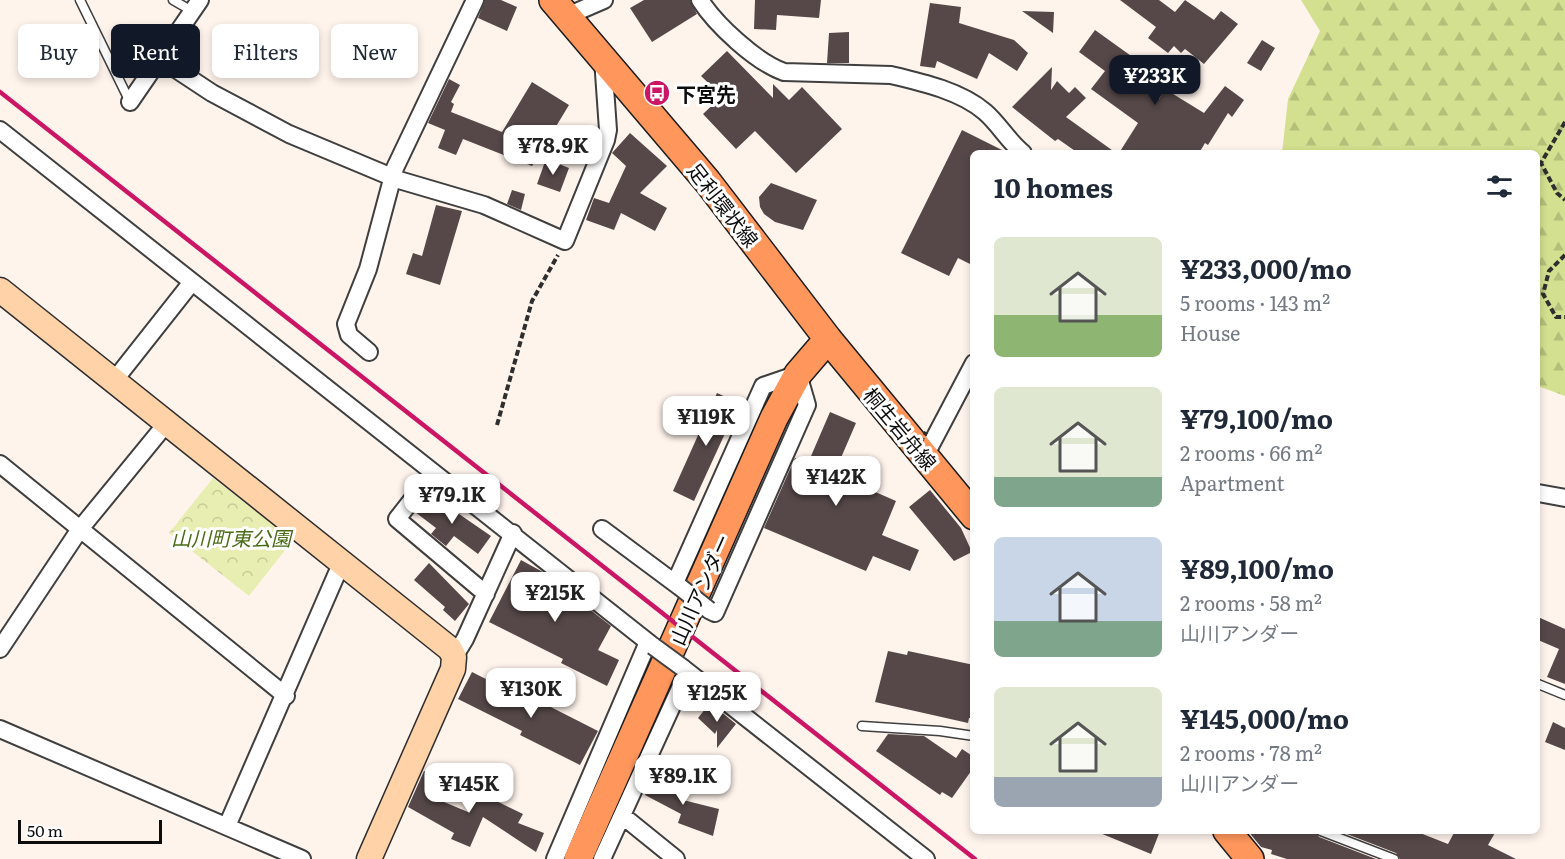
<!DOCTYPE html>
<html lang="en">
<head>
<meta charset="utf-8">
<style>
	body { margin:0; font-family:Literata,"Noto Sans JP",serif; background:#f6f6f7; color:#1f2937; height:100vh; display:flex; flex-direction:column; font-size:22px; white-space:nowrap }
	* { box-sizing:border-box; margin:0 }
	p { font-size:20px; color:#747a83 }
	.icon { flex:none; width:33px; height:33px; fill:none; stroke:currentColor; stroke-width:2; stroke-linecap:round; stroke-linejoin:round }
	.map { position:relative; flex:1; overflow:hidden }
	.details { position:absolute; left:970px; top:150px; width:570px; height:684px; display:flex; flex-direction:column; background:#fff; border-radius:9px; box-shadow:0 3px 9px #0003 }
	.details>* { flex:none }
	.top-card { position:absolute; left:18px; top:24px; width:570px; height:54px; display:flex; gap:12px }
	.scale { position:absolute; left:18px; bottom:15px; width:144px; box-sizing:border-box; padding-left:6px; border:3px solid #0c0c0c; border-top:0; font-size:16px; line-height:21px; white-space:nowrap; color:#0c0c0c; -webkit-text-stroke:4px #fff; paint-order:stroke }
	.price { position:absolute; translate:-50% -51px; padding:0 14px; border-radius:12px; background:#fff; color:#222; font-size:20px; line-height:39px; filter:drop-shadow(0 2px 3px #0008) }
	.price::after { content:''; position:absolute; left:50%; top:36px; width:18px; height:14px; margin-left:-9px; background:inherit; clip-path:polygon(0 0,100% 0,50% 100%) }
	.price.on { background:#111827; color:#fff }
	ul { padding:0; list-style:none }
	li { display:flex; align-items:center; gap:18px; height:150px; padding:0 24px }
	li span { display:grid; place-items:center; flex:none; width:168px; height:120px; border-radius:9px; color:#555 }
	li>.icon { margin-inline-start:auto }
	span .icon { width:72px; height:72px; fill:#fffc; stroke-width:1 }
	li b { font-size:26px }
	h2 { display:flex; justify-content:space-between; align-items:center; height:72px; padding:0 24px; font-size:26px }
	.tag { padding:0 21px; border-radius:9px; background:#fff; box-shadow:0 3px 9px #0003; font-size:21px; line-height:54px }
	.tag.on { background:#111827; color:#fff }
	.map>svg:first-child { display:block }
	.forest { fill:url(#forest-firs) }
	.park { fill:url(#park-crowns) }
	.building { fill:#564848 }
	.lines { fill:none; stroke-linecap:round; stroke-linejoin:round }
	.lane-casing { stroke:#3f3f3f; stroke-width:11 }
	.street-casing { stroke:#3f3f3f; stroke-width:20 }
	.secondary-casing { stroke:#2e2e2e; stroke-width:27 }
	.primary-casing { stroke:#1d1d1d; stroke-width:30 }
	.path { stroke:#2e2e2e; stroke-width:4; stroke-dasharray:6 3; stroke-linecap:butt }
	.lane { stroke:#fff; stroke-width:8 }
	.street { stroke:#fff; stroke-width:16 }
	.secondary { stroke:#ffd2a7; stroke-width:24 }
	.primary { stroke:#ff975c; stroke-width:27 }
	.rail { stroke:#cb1666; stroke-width:4.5 }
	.street-bridge-casing { stroke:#3f3f3f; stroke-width:20; stroke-linecap:butt }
	.path-bridge { stroke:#2e2e2e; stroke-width:4; stroke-dasharray:6 3; stroke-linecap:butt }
	.street-bridge { stroke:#fff; stroke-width:16 }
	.labels { text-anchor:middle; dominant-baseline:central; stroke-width:6; stroke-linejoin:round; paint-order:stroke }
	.poi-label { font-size:20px; font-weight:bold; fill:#0c0c0c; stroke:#fff; text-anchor:start }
	.street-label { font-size:20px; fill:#0c0c0c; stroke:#fff }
	.park-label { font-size:20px; font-style:italic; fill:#496b16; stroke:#fff }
</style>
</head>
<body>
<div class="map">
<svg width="1565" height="859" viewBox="0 0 1565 859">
	<defs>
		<pattern id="forest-firs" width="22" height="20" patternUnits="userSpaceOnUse" patternTransform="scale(1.5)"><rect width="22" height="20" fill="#d3e08f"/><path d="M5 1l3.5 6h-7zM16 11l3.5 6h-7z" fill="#b4bf7a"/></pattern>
		<pattern id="park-crowns" width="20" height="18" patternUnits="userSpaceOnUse" patternTransform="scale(1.5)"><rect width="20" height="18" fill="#e8eeb1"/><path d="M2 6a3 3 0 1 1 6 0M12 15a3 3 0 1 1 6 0" fill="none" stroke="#c6cb97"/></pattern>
	</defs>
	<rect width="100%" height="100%" fill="#fff4ec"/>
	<path class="forest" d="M 1301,0 L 1565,0 L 1565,396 L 1538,386 L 1538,153 L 1282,153 L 1288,99 L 1320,31 Z"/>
	<path class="park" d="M 213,478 L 293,540 L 249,596 L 169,533 Z"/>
	<path class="building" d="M 485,0 L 501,0 L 517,7 L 507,31 L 478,18 Z
		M 644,0 L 690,0 L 697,14 L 652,42 L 630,8 Z
		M 755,0 L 821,0 L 819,18 L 777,15 L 776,30 L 754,29 Z
		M 1120,0 L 1159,0 L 1175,12 L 1185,0 L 1214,20 L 1221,11 L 1238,24 L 1204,64 L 1185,49 L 1181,53 L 1174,46 L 1168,53 L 1148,38 L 1156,27 Z
		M 930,3 L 961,7 L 959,23 L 1014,40 L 1028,53 L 1017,71 L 989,53 L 977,79 L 937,61 L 935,68 L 920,66 Z
		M 1022,11 L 1054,12 L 1053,33 Z
		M 1095,30 L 1134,58 L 1123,72 L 1159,99 L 1165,89 L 1204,113 L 1225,86 L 1244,100 L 1232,117 L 1228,113 L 1208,145 L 1205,143 L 1199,153 L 1119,153 L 1138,123 L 1091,89 L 1105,71 L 1079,52 Z
		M 849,32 L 849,63 L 827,63 L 829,33 Z
		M 1262,40 L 1275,48 L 1261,71 L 1247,63 Z
		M 727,51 L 773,98 L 773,84 L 789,100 L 802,87 L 842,129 L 796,173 L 755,131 L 736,149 L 703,114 L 722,96 L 701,76 Z
		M 1052,67 L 1051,90 L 1057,81 L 1069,93 L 1075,87 L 1086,98 L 1066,117 L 1116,153 L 1078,153 L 1058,139 L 1055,141 L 1012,107 Z
		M 449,79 L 460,85 L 451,102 L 454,104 L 451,112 L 502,132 L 532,82 L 569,105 L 532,166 L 463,139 L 456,155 L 438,148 L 445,130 L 428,123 Z
		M 962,130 L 1008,153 L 974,153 L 974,266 L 958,258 L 949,276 L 901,253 Z
		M 630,133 L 667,166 L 640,193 L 667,208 L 655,231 L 621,213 L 614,230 L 586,220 L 594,198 L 609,203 L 626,166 L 612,153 Z
		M 546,159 L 569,168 L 560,192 L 537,184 Z
		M 771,183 L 817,200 L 803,230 L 775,222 L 764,214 L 760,207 L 759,197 Z
		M 512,190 L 525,194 L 521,210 L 507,204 Z
		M 436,205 L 462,211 L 440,285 L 406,274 L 413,253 L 422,256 Z
		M 717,393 L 739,403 L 694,501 L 673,491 Z
		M 830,412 L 856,423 L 834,474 L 896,501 L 882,535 L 919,550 L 910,571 L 873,556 L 866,571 L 764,528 L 795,458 L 808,463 Z
		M 930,490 L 961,528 L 972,552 L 954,561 L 909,507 Z
		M 430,494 L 491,536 L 478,554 L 454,536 L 446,546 L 431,534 L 436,528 L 415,512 Z
		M 521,560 L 541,571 L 547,575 L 544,580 L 574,597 L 611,626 L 598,650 L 619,660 L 607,686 L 561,663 L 563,659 L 489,622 Z
		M 429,563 L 469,604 L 455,621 L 443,610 L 445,607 L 414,580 Z
		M 1538,617 L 1565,629 L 1565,684 L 1547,677 L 1559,649 L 1538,640 Z
		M 888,651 L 907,655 L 908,651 L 974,665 L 972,718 L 969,718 L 968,723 L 875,702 Z
		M 472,672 L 535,704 L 537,700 L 598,731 L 580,765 L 520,735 L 522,731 L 458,699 Z
		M 710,703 L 736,724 L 717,748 L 717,730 L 715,734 L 698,718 Z
		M 1553,722 L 1565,728 L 1565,750 L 1545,742 Z
		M 888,734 L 924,736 L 956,758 L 962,749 L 974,757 L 974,767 L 952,798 L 942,792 L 940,795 L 876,751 Z
		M 424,771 L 451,781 L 444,802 L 468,812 L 480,793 L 523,814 L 518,823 L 544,833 L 536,852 L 483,817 L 470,847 L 451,839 L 454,833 L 408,807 Z
		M 655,774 L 684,790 L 679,799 L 719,809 L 713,836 L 678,823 L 681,814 L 645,795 Z
		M 1095,831 L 1160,831 L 1151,854 Z
		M 1248,831 L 1315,831 L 1319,837 L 1376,859 L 1287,859 L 1271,854 L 1272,850 L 1261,847 Z
		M 1339,831 L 1415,831 L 1448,844 L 1455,831 L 1496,831 L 1488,845 L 1516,859 L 1400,859 L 1396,853 Z"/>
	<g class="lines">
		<g class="lane-casing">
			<path id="lane" d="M 80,0 L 130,102
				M 173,0 L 192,11
				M 1538,684 L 1565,695
				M 862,726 L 940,731 L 974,736
				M 1321,831 L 1394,859"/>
		</g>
		<g class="street-casing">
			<path id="street" d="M 700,0 C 716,25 756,62 784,72 L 891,75 C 921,82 961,91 985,112 C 999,124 1008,141 1023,153
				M 567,16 L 604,0
				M 159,58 L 212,93 L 289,134 L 399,180 L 484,205 L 565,241 L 606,140 L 608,130 L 603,59
				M 130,102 L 200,0
				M 0,130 L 653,646
				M 369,352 L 349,335 L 346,324 L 368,269 L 395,168 L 475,0
				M 113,382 L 192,282
				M 925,456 L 974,363
				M 0,464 L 286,696
				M 433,473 L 397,519 L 486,594
				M 1538,493 L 1565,498
				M 602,529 L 680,587
				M 675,583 L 763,386 L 798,374 L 807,405 L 715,613 L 709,610
				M 0,649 L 80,529 L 166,424
				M 454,657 L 465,639 L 513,533
				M 683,668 L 926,859
				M 0,729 L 302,859
				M 624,817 L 676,859
				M 227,826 L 341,564
				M 555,859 L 648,642
				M 602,859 L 687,673"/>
		</g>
		<g class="secondary-casing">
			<path id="secondary" d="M 0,290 L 450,649 L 454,657 L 453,669 L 369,859"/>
		</g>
		<g class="primary-casing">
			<path id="primary" d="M 553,0 L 707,181 L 828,339 L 974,516
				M 1227,831 L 1250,859
				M 578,859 L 774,418 L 798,374 L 828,339"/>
		</g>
		<path class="path" d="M 1565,122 L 1541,163 L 1557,193 L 1565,200
			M 1565,255 L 1549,271 L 1543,294 L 1556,317 L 1565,317
			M 497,425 L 532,301 L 558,255"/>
		<use href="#lane" class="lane"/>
		<use href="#street" class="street"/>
		<use href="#secondary" class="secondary"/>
		<use href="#primary" class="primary"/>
		<path class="rail" d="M 0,92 L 975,859"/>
		<g class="street-bridge-casing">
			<path id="street-bridge" d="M 680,587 L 709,610
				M 653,646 L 683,668"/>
		</g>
		<path class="path-bridge" d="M 912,459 L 926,432"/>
		<use href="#street-bridge" class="street-bridge"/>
	</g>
	<defs>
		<g id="bus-disc" transform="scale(1.35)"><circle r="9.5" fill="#cb1666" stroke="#fff"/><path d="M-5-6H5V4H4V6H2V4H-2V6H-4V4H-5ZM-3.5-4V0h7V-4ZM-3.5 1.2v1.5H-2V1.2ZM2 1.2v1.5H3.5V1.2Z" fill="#fff"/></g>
	</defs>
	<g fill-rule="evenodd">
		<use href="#bus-disc" x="657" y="93"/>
	</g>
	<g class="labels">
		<g class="poi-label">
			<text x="676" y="93">下宮先</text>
		</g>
		<g class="street-label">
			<text transform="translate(724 204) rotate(52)">足利環状線</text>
			<text transform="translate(901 428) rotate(50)">桐生岩舟線</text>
			<text transform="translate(699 589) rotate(-66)">山川アンダー</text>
		</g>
		<g class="park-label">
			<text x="231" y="537">山川町東公園</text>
		</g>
	</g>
</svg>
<div class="scale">50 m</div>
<b class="price on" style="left:1155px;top:106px">¥233K</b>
<b class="price" style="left:553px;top:176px">¥78.9K</b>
<b class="price" style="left:706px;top:447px">¥119K</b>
<b class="price" style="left:836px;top:507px">¥142K</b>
<b class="price" style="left:452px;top:525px">¥79.1K</b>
<b class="price" style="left:555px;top:623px">¥215K</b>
<b class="price" style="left:531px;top:719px">¥130K</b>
<b class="price" style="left:717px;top:723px">¥125K</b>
<b class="price" style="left:683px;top:806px">¥89.1K</b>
<b class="price" style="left:469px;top:814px">¥145K</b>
<div class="top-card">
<a class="tag">Buy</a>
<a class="tag on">Rent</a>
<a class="tag">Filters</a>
<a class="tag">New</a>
</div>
<section class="details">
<h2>10 homes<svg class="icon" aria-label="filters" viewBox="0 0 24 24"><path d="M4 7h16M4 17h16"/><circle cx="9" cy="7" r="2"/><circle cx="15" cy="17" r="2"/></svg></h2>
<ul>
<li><span style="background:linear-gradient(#dfe7d0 65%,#8fb573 0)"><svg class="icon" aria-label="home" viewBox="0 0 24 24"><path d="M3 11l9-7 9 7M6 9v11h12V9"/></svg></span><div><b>¥233,000/mo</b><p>5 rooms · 143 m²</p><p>House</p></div></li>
<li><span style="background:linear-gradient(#dfe7d0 75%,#7fa58c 0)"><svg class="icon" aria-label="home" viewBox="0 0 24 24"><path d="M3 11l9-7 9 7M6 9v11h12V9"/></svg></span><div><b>¥79,100/mo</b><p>2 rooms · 66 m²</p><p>Apartment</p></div></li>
<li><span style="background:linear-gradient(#c9d6e8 70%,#7fa58c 0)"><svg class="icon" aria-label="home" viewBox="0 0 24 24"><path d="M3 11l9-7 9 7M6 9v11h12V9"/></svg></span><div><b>¥89,100/mo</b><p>2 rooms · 58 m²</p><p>山川アンダー</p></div></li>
<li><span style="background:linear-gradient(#dfe7d0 75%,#9aa5b1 0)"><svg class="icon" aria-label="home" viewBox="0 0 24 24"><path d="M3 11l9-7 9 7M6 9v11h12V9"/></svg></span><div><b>¥145,000/mo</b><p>2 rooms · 78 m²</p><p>山川アンダー</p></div></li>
</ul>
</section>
</div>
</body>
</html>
